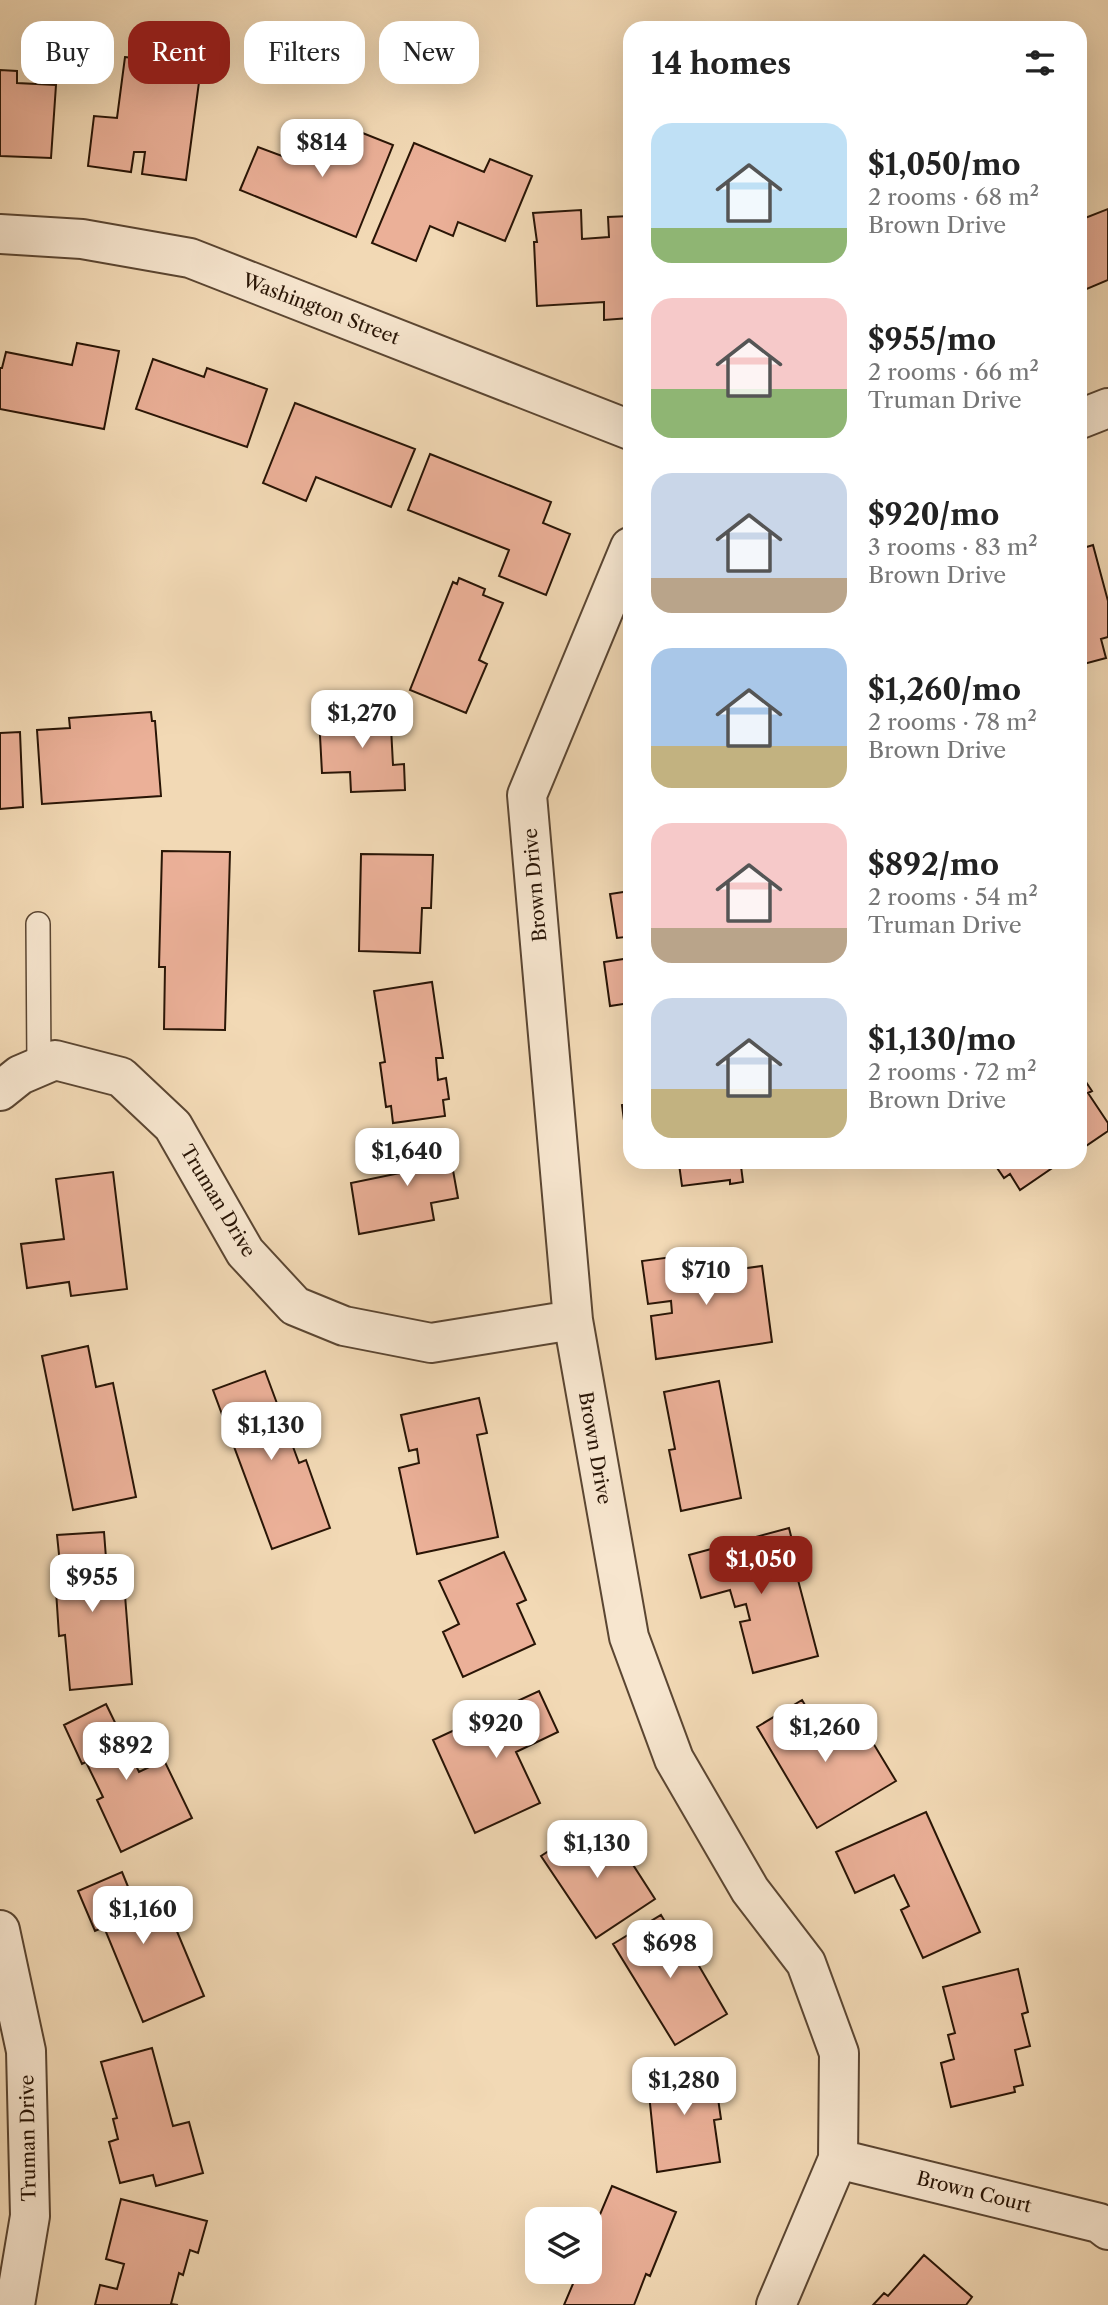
<!DOCTYPE html>
<html lang="en">
<head>
<meta charset="utf-8">
<style>
	body { margin:0; font-family:"Libre Caslon Text",serif; background:#f6f6f6; color:#222; height:100vh; display:flex; flex-direction:column; font-size:26px; white-space:nowrap }
	* { box-sizing:border-box; margin:0 }
	p { font-size:23px; color:#767676 }
	.icon { flex:none; width:38px; height:38px; fill:none; stroke:currentColor; stroke-width:2; stroke-linecap:round; stroke-linejoin:round }
	.map { position:relative; flex:1; overflow:hidden }
	.drawer { position:absolute; left:623px; top:21px; width:464px; height:1148px; display:flex; flex-direction:column; background:#fff; border-radius:21px; box-shadow:0 7px 28px #0002 }
	.drawer>* { flex:none }
	.top-card { position:absolute; left:21px; top:21px; width:497px; height:63px; display:flex; gap:14px }
	.tools { position:absolute; left:525px; top:2207px; display:grid; gap:14px }
	.tools a { display:grid; place-items:center; width:77px; height:77px; border-radius:14px; background:#fff; box-shadow:0 7px 28px #0002; font-size:35px }
	.price { position:absolute; translate:-50% -60px; padding:0 16px; border-radius:14px; background:#fff; color:#222; font-size:23px; line-height:46px; filter:drop-shadow(0 2px 4px #0008) }
	.price::after { content:''; position:absolute; left:50%; top:42px; width:21px; height:16px; margin-left:-10px; background:inherit; clip-path:polygon(0 0,100% 0,50% 100%) }
	.price.on { background:#8f2418; color:#fff }
	ul { padding:0; list-style:none }
	li { display:flex; align-items:center; gap:21px; height:175px; padding:0 28px }
	li span { display:grid; place-items:center; flex:none; width:196px; height:140px; border-radius:21px; color:#555 }
	li>.icon { margin-inline-start:auto }
	span .icon { width:84px; height:84px; fill:#fffc; stroke-width:1 }
	li b { font-size:30px }
	h2 { display:flex; justify-content:space-between; align-items:center; height:84px; padding:0 28px; font-size:30px }
	.pill { padding:0 24px; border-radius:21px; background:#fff; box-shadow:0 7px 28px #0002; font-size:24px; line-height:63px }
	.pill.on { background:#8f2418; color:#fff }
	.map>svg:first-child { display:block }
	.building { fill:#ebb098; stroke:#291506; stroke-width:2 }
	.lines { fill:none; stroke-linecap:round; stroke-linejoin:round }
	.service-casing { stroke:#5b4632; stroke-width:26 }
	.minor-casing { stroke:#5b4632; stroke-width:42 }
	.service { stroke:#f7e6cf; stroke-width:23 }
	.minor { stroke:#f7e6cf; stroke-width:38 }
	.labels { text-anchor:middle; dominant-baseline:central; stroke-width:6; stroke-linejoin:round; paint-order:stroke }
	.street-label { font-size:19px; fill:#291506; stroke:#f7e6cf }
</style>
</head>
<body>
<div class="map">
<svg width="1108" height="2305" viewBox="0 0 1108 2305">
	<rect width="100%" height="100%" fill="#f2d9b5"/>
	<filter id="stains"><feTurbulence type="fractalNoise" baseFrequency=".00286" numOctaves="4"/><feColorMatrix values="0 0 0 0 .2 0 0 0 0 .09 0 0 0 0 .02 0 0 0 .5 -.17"/></filter>
	<radialGradient id="worn" r=".72"><stop offset=".6" stop-color="#630" stop-opacity="0"/><stop offset="1" stop-color="#630" stop-opacity=".3"/></radialGradient>
	<path class="building" d="M 125,57 L 201,67 L 186,180 L 142,174 L 145,152 L 134,152 L 131,172 L 88,166 L 94,116 L 117,118 Z
		M 0,70 L 17,71 L 17,83 L 56,85 L 51,158 L 0,156 Z
		M 355,130 L 393,145 L 356,237 L 240,190 L 258,147 L 290,159 L 301,132 L 347,151 Z
		M 414,143 L 484,172 L 490,159 L 532,176 L 505,241 L 458,222 L 453,236 L 430,226 L 416,261 L 372,243 Z
		M 1108,209 L 1108,280 L 1082,291 L 1080,285 L 1080,220 Z
		M 581,210 L 582,239 L 609,237 L 608,217 L 630,216 L 630,318 L 604,320 L 604,302 L 537,306 L 534,242 L 537,242 L 533,213 Z
		M 77,343 L 119,351 L 104,429 L 0,409 L 0,368 L 2,368 L 6,352 L 72,365 Z
		M 153,359 L 204,377 L 207,368 L 267,389 L 247,447 L 136,409 Z
		M 295,403 L 415,449 L 391,507 L 316,477 L 306,501 L 263,483 Z
		M 430,454 L 551,502 L 543,523 L 570,534 L 546,595 L 499,576 L 509,550 L 408,510 Z
		M 1093,545 L 1108,601 L 1108,637 L 1101,639 L 1106,658 L 1080,665 L 1080,549 Z
		M 459,578 L 485,589 L 483,595 L 503,603 L 479,660 L 487,664 L 466,713 L 410,690 L 453,582 L 457,584 Z
		M 390,708 L 393,765 L 404,764 L 405,790 L 351,792 L 350,772 L 322,773 L 319,717 L 362,714 L 362,709 Z
		M 151,712 L 152,721 L 155,721 L 161,796 L 42,804 L 37,730 L 70,728 L 69,718 Z
		M 20,732 L 23,807 L 0,809 L 0,733 Z
		M 162,851 L 230,852 L 225,1030 L 164,1029 L 165,967 L 159,967 Z
		M 361,854 L 433,855 L 431,908 L 422,908 L 420,953 L 359,951 Z
		M 630,891 L 630,943 L 626,944 L 625,937 L 617,938 L 610,894 Z
		M 630,958 L 630,1003 L 610,1006 L 604,962 Z
		M 432,982 L 443,1058 L 436,1058 L 438,1080 L 446,1078 L 449,1099 L 443,1100 L 445,1116 L 393,1123 L 391,1106 L 386,1107 L 380,1063 L 385,1062 L 374,991 Z
		M 1080,1073 L 1092,1091 L 1088,1093 L 1108,1123 L 1108,1131 L 1080,1150 Z
		M 630,1104 L 630,1151 L 628,1151 L 622,1105 Z
		M 447,1137 L 458,1198 L 431,1203 L 434,1220 L 359,1234 L 351,1183 L 400,1173 L 395,1147 Z
		M 667,1162 L 751,1162 L 751,1164 L 741,1166 L 743,1182 L 730,1184 L 730,1180 L 682,1186 L 679,1164 L 668,1166 Z
		M 993,1162 L 1061,1162 L 1020,1190 L 1010,1174 L 1004,1178 Z
		M 113,1172 L 127,1289 L 71,1296 L 69,1282 L 27,1288 L 21,1244 L 64,1239 L 56,1179 Z
		M 694,1254 L 697,1275 L 762,1266 L 772,1342 L 656,1359 L 651,1316 L 672,1313 L 671,1301 L 648,1304 L 642,1261 Z
		M 88,1346 L 96,1387 L 113,1383 L 136,1497 L 73,1510 L 42,1356 Z
		M 265,1371 L 299,1463 L 306,1460 L 330,1528 L 272,1549 L 213,1390 Z
		M 719,1381 L 741,1498 L 681,1511 L 669,1450 L 675,1449 L 664,1392 Z
		M 479,1398 L 487,1433 L 477,1435 L 498,1537 L 417,1554 L 399,1468 L 419,1463 L 417,1449 L 409,1451 L 401,1415 Z
		M 789,1528 L 797,1560 L 793,1561 L 818,1656 L 753,1673 L 740,1622 L 750,1620 L 746,1604 L 735,1607 L 730,1590 L 701,1598 L 689,1555 Z
		M 104,1532 L 107,1571 L 123,1570 L 132,1684 L 70,1690 L 65,1635 L 59,1636 L 55,1575 L 61,1574 L 57,1535 Z
		M 504,1552 L 526,1600 L 517,1604 L 535,1644 L 463,1677 L 443,1632 L 459,1624 L 439,1581 Z
		M 539,1691 L 558,1732 L 516,1752 L 540,1803 L 475,1833 L 433,1740 Z
		M 802,1700 L 830,1747 L 864,1728 L 896,1781 L 817,1828 L 757,1727 Z
		M 106,1704 L 139,1772 L 164,1760 L 192,1818 L 121,1852 L 97,1800 L 103,1797 L 86,1762 L 82,1764 L 64,1725 Z
		M 926,1812 L 980,1932 L 923,1958 L 901,1910 L 909,1906 L 894,1875 L 855,1893 L 836,1852 Z
		M 592,1823 L 617,1860 L 626,1854 L 655,1899 L 596,1938 L 541,1856 Z
		M 122,1872 L 135,1904 L 161,1893 L 204,1996 L 143,2022 L 104,1927 L 95,1931 L 78,1891 Z
		M 661,1915 L 689,1962 L 695,1959 L 727,2014 L 675,2045 L 613,1944 Z
		M 1018,1969 L 1028,2012 L 1022,2014 L 1030,2046 L 1015,2050 L 1023,2085 L 1014,2087 L 1015,2092 L 951,2107 L 941,2063 L 954,2059 L 948,2035 L 955,2033 L 943,1987 Z
		M 152,2048 L 173,2126 L 189,2122 L 203,2173 L 156,2186 L 153,2175 L 120,2183 L 109,2142 L 118,2139 L 113,2119 L 117,2118 L 101,2062 Z
		M 713,2064 L 721,2119 L 714,2120 L 720,2162 L 657,2172 L 647,2074 Z
		M 612,2186 L 676,2212 L 650,2276 L 646,2274 L 634,2305 L 564,2305 L 578,2272 L 590,2272 L 590,2238 Z
		M 121,2199 L 207,2221 L 198,2253 L 190,2250 L 183,2275 L 179,2273 L 171,2304 L 178,2305 L 95,2305 L 100,2285 L 117,2289 L 124,2264 L 106,2259 Z
		M 924,2255 L 972,2297 L 966,2305 L 873,2305 L 884,2293 L 888,2296 Z"/>
	<g class="lines">
		<g class="service-casing">
			<path id="service" d="M 38,924 L 39,1067"/>
		</g>
		<g class="minor-casing">
			<path id="minor" d="M 0,234 L 82,239 L 190,258 L 630,430
				M 1080,419 L 1108,408
				M 630,547 L 527,795 L 573,1320 L 629,1637 L 674,1759 L 750,1890 L 806,1963 L 839,2053 L 838,2159 L 776,2305
				M 0,1091 L 20,1075 L 55,1060 L 121,1077 L 173,1126 L 245,1252 L 295,1306 L 344,1326 L 431,1343 L 573,1320
				M 0,1930 L 26,2051 L 30,2216 L 15,2305
				M 838,2159 L 1099,2223 L 1108,2230"/>
		</g>
		<use href="#service" class="service"/>
		<use href="#minor" class="minor"/>
	</g>
	<g class="labels">
		<g class="street-label">
			<text transform="translate(321 309) rotate(21)">Washington Street</text>
			<text transform="translate(535 885) rotate(-95)">Brown Drive</text>
			<text transform="translate(218 1201) rotate(59)">Truman Drive</text>
			<text transform="translate(595 1448) rotate(80)">Brown Drive</text>
			<text transform="translate(28 2138) rotate(-91)">Truman Drive</text>
			<text transform="translate(974 2192) rotate(14)">Brown Court</text>
		</g>
	</g>
	<rect width="100%" height="100%" filter="url(#stains)"/>
	<rect width="100%" height="100%" fill="url(#worn)"/>
</svg>
<div class="tools">
<a><svg class="icon" aria-label="layers" viewBox="0 0 24 24"><path d="M12 4l9 5-9 5-9-5zM3 14l9 5 9-5"/></svg></a>
</div>
<b class="price" style="left:322px;top:179px">$814</b>
<b class="price" style="left:362px;top:750px">$1,270</b>
<b class="price" style="left:407px;top:1188px">$1,640</b>
<b class="price" style="left:706px;top:1307px">$710</b>
<b class="price" style="left:271px;top:1462px">$1,130</b>
<b class="price on" style="left:761px;top:1596px">$1,050</b>
<b class="price" style="left:92px;top:1614px">$955</b>
<b class="price" style="left:496px;top:1760px">$920</b>
<b class="price" style="left:825px;top:1764px">$1,260</b>
<b class="price" style="left:126px;top:1782px">$892</b>
<b class="price" style="left:597px;top:1880px">$1,130</b>
<b class="price" style="left:143px;top:1946px">$1,160</b>
<b class="price" style="left:670px;top:1980px">$698</b>
<b class="price" style="left:684px;top:2117px">$1,280</b>
<div class="top-card">
<a class="pill">Buy</a>
<a class="pill on">Rent</a>
<a class="pill">Filters</a>
<a class="pill">New</a>
</div>
<section class="drawer">
<h2>14 homes<svg class="icon" aria-label="filters" viewBox="0 0 24 24"><path d="M4 7h16M4 17h16"/><circle cx="9" cy="7" r="2"/><circle cx="15" cy="17" r="2"/></svg></h2>
<ul>
<li><span style="background:linear-gradient(#bfe0f5 75%,#8fb573 0)"><svg class="icon" aria-label="home" viewBox="0 0 24 24"><path d="M3 11l9-7 9 7M6 9v11h12V9"/></svg></span><div><b>$1,050/mo</b><p>2 rooms · 68 m²</p><p>Brown Drive</p></div></li>
<li><span style="background:linear-gradient(#f6c9c9 65%,#8fb573 0)"><svg class="icon" aria-label="home" viewBox="0 0 24 24"><path d="M3 11l9-7 9 7M6 9v11h12V9"/></svg></span><div><b>$955/mo</b><p>2 rooms · 66 m²</p><p>Truman Drive</p></div></li>
<li><span style="background:linear-gradient(#c9d6e8 75%,#b9a48a 0)"><svg class="icon" aria-label="home" viewBox="0 0 24 24"><path d="M3 11l9-7 9 7M6 9v11h12V9"/></svg></span><div><b>$920/mo</b><p>3 rooms · 83 m²</p><p>Brown Drive</p></div></li>
<li><span style="background:linear-gradient(#a9c7e8 70%,#c2b280 0)"><svg class="icon" aria-label="home" viewBox="0 0 24 24"><path d="M3 11l9-7 9 7M6 9v11h12V9"/></svg></span><div><b>$1,260/mo</b><p>2 rooms · 78 m²</p><p>Brown Drive</p></div></li>
<li><span style="background:linear-gradient(#f6c9c9 75%,#b9a48a 0)"><svg class="icon" aria-label="home" viewBox="0 0 24 24"><path d="M3 11l9-7 9 7M6 9v11h12V9"/></svg></span><div><b>$892/mo</b><p>2 rooms · 54 m²</p><p>Truman Drive</p></div></li>
<li><span style="background:linear-gradient(#c9d6e8 65%,#c2b280 0)"><svg class="icon" aria-label="home" viewBox="0 0 24 24"><path d="M3 11l9-7 9 7M6 9v11h12V9"/></svg></span><div><b>$1,130/mo</b><p>2 rooms · 72 m²</p><p>Brown Drive</p></div></li>
</ul>
</section>
</div>
</body>
</html>
